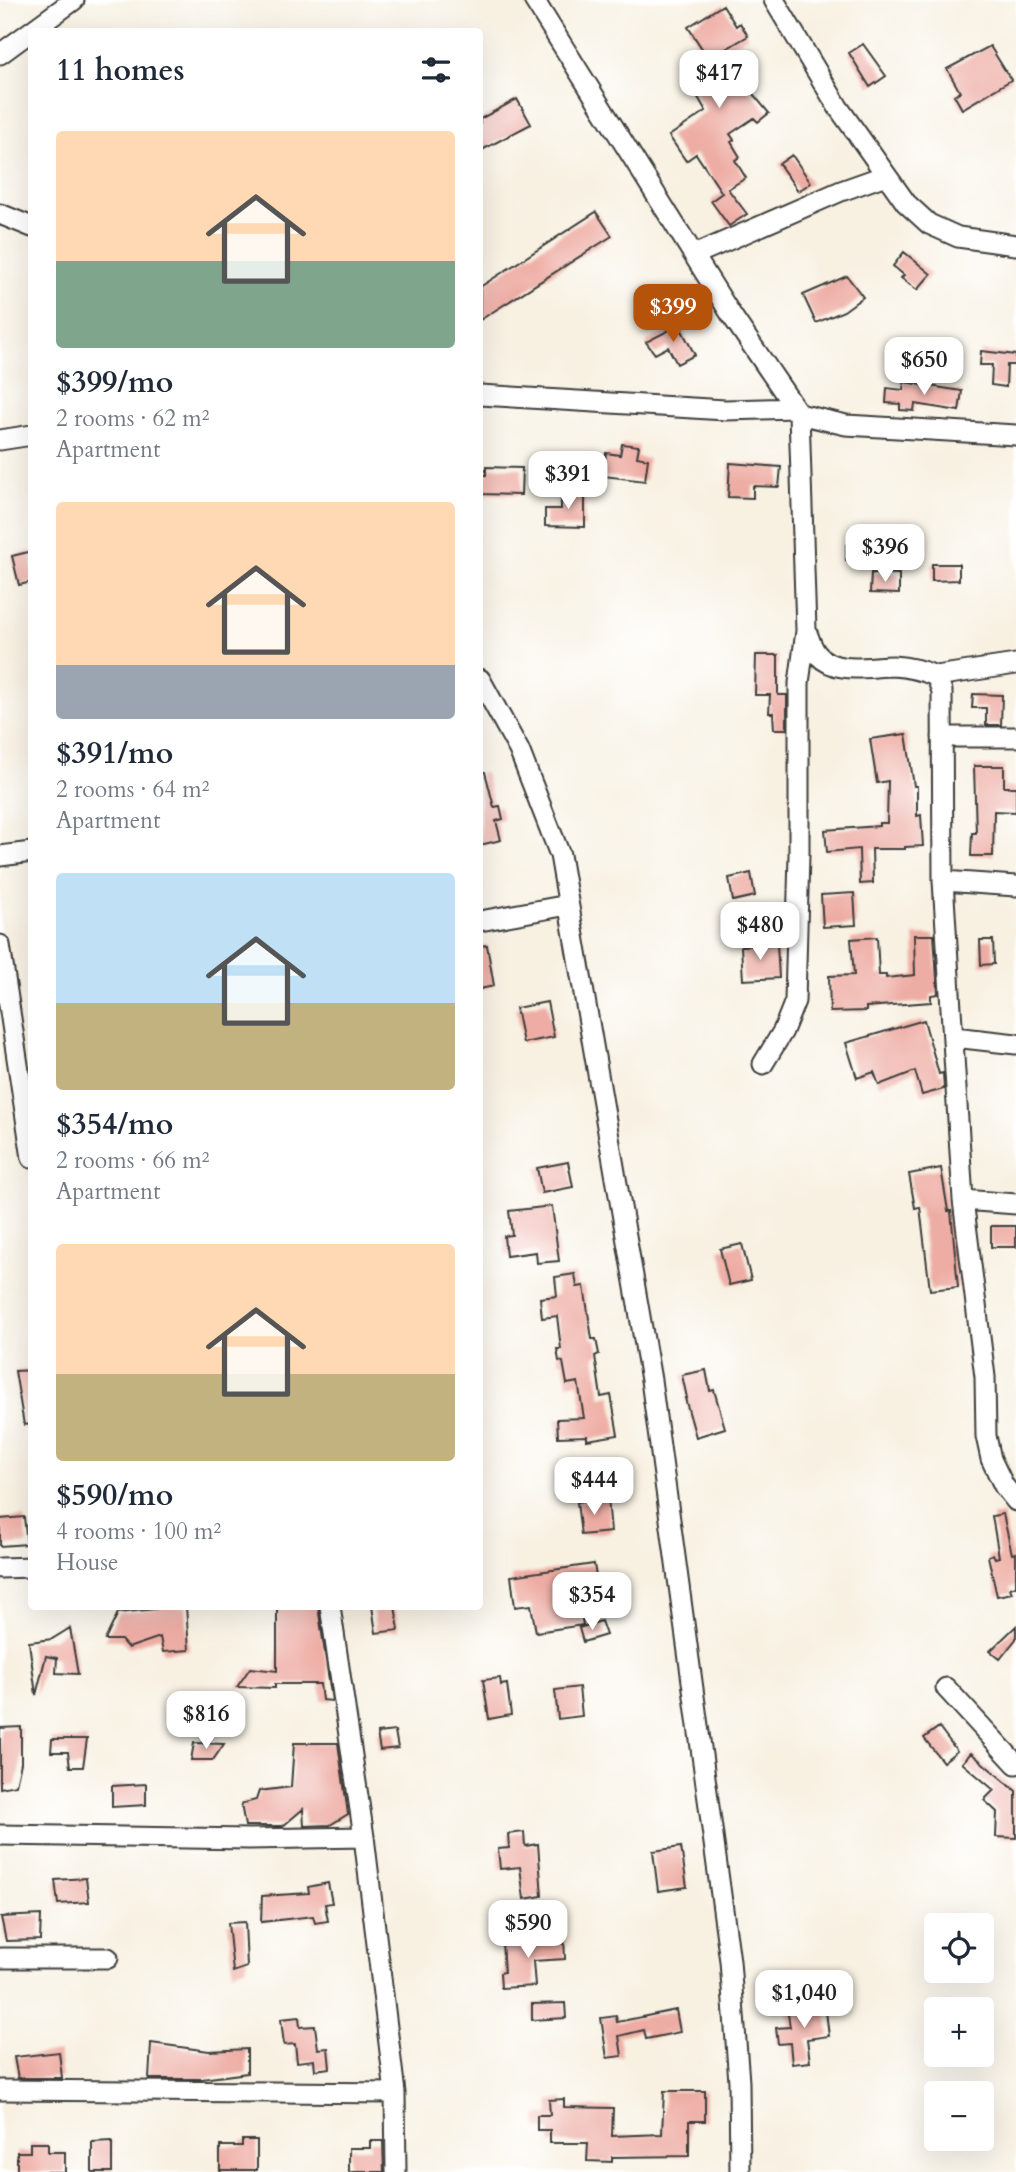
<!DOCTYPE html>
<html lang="en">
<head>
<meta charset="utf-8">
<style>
	body { margin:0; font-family:Cardo,serif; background:#f2f2f3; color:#1f2937; height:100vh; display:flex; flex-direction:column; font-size:26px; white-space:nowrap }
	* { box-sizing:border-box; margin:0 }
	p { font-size:23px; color:#747a83 }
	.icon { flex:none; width:38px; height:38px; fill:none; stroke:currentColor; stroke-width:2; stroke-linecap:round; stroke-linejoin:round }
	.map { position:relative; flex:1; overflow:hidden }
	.sheet { position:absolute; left:28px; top:28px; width:455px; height:1582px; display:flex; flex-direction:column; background:#fff; border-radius:7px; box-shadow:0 7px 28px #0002 }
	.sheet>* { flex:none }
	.fabs { position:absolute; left:924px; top:1913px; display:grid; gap:14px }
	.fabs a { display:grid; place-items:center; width:70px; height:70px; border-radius:7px; background:#fff; box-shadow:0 7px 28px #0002; font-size:35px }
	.price { position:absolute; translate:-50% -60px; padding:0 16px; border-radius:14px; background:#fff; color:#222; font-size:23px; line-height:46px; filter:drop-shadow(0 2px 4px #0008) }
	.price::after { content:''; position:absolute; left:50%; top:42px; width:21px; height:16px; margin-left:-10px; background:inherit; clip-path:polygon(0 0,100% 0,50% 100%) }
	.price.selected { background:#b45309; color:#fff }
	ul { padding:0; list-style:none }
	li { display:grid; align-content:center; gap:14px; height:371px; padding:0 28px }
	li span { display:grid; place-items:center; height:217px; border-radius:7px; color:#555 }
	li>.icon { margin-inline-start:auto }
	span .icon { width:126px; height:126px; fill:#fffc; stroke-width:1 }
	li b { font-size:30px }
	h2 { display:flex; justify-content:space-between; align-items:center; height:84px; padding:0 28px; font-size:30px }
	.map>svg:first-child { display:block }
	.building { fill:#eeada4 }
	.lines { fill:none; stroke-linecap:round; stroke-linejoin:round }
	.street-casing { stroke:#3d3c3a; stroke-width:23 }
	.street { stroke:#fff; stroke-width:19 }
</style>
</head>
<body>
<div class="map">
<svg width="1016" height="2172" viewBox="0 0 1016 2172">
	<rect width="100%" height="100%" fill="#fff"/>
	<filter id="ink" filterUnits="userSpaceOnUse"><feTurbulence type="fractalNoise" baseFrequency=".0143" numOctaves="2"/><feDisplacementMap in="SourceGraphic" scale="14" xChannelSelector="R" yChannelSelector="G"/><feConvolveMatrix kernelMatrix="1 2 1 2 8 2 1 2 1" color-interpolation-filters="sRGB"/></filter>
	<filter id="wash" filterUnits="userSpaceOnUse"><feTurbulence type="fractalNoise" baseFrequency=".00686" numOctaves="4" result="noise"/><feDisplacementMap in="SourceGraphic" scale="28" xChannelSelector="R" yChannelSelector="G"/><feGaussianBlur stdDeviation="1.57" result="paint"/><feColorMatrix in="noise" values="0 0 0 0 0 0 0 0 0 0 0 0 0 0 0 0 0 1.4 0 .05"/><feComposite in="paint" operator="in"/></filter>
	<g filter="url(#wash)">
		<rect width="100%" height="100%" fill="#f8f1e2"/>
		<g id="blocks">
			<path class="building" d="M 723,5 L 736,26 L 740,23 L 748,36 L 726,49 L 743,82 L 769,113 L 758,122 L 754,118 L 730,134 L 734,140 L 731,142 L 740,157 L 735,160 L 746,178 L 728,189 L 747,214 L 729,226 L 711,201 L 722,193 L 696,154 L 686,161 L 669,136 L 706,111 L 685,75 L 710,61 L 688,27 Z
				M 863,44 L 886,76 L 870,87 L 849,53 Z
				M 990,46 L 1011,80 L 962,109 L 954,95 L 960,92 L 947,69 Z
				M 517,99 L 531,124 L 480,151 L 480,119 Z
				M 792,155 L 811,183 L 798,191 L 779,164 Z
				M 596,212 L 612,236 L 480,320 L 480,287 Z
				M 904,252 L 931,274 L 917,290 L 901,278 L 904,275 L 893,266 Z
				M 847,276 L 863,297 L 844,311 L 816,323 L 803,295 Z
				M 679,325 L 695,355 L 677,364 L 668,347 L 655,354 L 646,342 Z
				M 981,351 L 1016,355 L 1016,365 L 1007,365 L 1006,387 L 991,385 L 992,365 L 980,365 Z
				M 904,382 L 962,391 L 959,411 L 915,404 L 914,411 L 900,410 L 900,404 L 886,403 L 887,388 L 903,390 Z
				M 622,444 L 639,446 L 637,457 L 648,459 L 645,481 L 603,476 L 606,453 L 620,455 Z
				M 730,463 L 781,467 L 779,487 L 753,486 L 753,498 L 728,497 Z
				M 486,467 L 522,468 L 521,495 L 481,494 L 482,475 L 486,475 Z
				M 561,491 L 585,491 L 585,527 L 545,526 L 545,509 L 561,509 Z
				M 882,544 L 882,559 L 846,560 L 846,545 Z
				M 32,551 L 32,582 L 19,585 L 12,556 Z
				M 932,564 L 959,564 L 959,580 L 932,581 Z
				M 871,573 L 899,574 L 899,594 L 870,593 Z
				M 756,655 L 778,655 L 778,695 L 787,695 L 787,729 L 774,729 L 773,713 L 769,713 L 770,695 L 755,695 Z
				M 973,694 L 1002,695 L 1001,725 L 986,725 L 986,708 L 972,708 Z
				M 906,734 L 914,786 L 917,786 L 917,816 L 921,815 L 923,846 L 905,847 L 905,849 L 872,849 L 873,883 L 860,884 L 859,849 L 827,852 L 825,830 L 879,826 L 879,823 L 887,823 L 888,781 L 877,783 L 870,739 Z
				M 974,766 L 1004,766 L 1004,787 L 1016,787 L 1016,812 L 994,811 L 993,856 L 971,856 L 972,833 L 976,833 Z
				M 480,772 L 485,772 L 494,807 L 500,806 L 503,819 L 496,821 L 501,840 L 480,845 Z
				M 751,873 L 755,896 L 733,901 L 729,878 Z
				M 854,893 L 856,925 L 823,927 L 821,895 Z
				M 914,935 L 934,935 L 938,994 L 931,995 L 931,1002 L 866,1007 L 866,1011 L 830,1012 L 829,976 L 854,975 L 851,939 L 877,937 L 879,975 L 886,975 L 886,978 L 915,975 Z
				M 980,940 L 993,940 L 994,964 L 981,965 Z
				M 777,944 L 779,978 L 743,980 L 741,946 Z
				M 487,945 L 494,986 L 480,989 L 480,946 Z
				M 547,1002 L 554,1037 L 523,1043 L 516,1008 Z
				M 924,1020 L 939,1074 L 943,1073 L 944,1089 L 922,1095 L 915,1071 L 879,1085 L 874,1072 L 857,1078 L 846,1043 Z
				M 568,1162 L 573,1187 L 542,1193 L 537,1168 Z
				M 941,1168 L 948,1211 L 951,1211 L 958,1287 L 930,1290 L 920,1207 L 915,1208 L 909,1174 Z
				M 552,1206 L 559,1261 L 537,1263 L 536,1252 L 506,1256 L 504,1236 L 512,1235 L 509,1211 Z
				M 991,1226 L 1016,1226 L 1016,1247 L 991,1247 Z
				M 742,1244 L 751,1280 L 729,1285 L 720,1249 Z
				M 575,1274 L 577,1287 L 584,1286 L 592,1339 L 596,1339 L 599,1354 L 595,1356 L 601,1397 L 611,1395 L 618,1435 L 587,1440 L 587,1436 L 558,1437 L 557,1419 L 584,1418 L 578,1382 L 567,1384 L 563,1362 L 559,1361 L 557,1349 L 561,1349 L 557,1316 L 542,1318 L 540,1298 L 557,1296 L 555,1277 Z
				M 32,1370 L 32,1424 L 24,1425 L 15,1371 Z
				M 706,1370 L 710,1391 L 714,1390 L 725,1428 L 696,1437 L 685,1398 L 687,1398 L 682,1375 Z
				M 623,1470 L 625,1488 L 608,1490 L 606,1473 Z
				M 608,1498 L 611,1532 L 581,1535 L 577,1502 Z
				M 1003,1514 L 1012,1554 L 1016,1553 L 1016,1586 L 1010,1588 L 1012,1593 L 997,1596 L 988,1556 L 993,1554 L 995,1558 L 999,1557 L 992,1516 Z
				M 24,1517 L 27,1544 L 0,1546 L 0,1519 Z
				M 594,1564 L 596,1577 L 576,1580 L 583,1625 L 536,1632 L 531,1605 L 515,1607 L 511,1576 Z
				M 155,1606 L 186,1606 L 189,1650 L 163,1652 L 160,1637 L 128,1648 L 121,1640 L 105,1640 L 118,1613 L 156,1609 Z
				M 277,1606 L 318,1606 L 332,1701 L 322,1700 L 320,1684 L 275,1684 L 275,1688 L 237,1687 L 250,1668 L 277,1671 Z
				M 372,1606 L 395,1606 L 399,1630 L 376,1633 Z
				M 601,1621 L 606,1635 L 583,1642 L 579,1628 Z
				M 1016,1626 L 1016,1639 L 1000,1659 L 990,1651 Z
				M 70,1628 L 78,1674 L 56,1673 L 57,1658 L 46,1656 L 36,1695 L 29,1642 L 52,1639 Z
				M 500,1678 L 501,1685 L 507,1684 L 511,1715 L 489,1719 L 483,1680 Z
				M 579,1687 L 582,1716 L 558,1719 L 555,1690 Z
				M 21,1727 L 21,1763 L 16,1785 L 0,1788 L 0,1728 Z
				M 939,1727 L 957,1751 L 943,1762 L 924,1738 Z
				M 395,1731 L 398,1748 L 380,1750 L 377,1733 Z
				M 52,1739 L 87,1739 L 83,1767 L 70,1767 L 68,1752 L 51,1752 Z
				M 194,1743 L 224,1744 L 213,1760 L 191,1760 Z
				M 294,1743 L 338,1743 L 348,1814 L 330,1825 L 304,1826 L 303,1809 L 283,1826 L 245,1826 L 241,1804 L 256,1800 L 259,1791 L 291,1787 Z
				M 971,1753 L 1016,1791 L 1016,1838 L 996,1837 L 997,1812 L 984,1800 L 994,1790 L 962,1763 Z
				M 146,1784 L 146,1805 L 112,1807 L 112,1786 Z
				M 524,1832 L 525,1846 L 538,1844 L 542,1896 L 524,1899 L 520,1867 L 500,1869 L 498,1849 L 509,1848 L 508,1834 Z
				M 681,1847 L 687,1887 L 658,1891 L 653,1851 Z
				M 86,1878 L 89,1902 L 58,1904 L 55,1880 Z
				M 328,1883 L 332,1903 L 325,1904 L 328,1921 L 315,1923 L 313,1916 L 261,1922 L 262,1896 L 309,1893 L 308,1887 Z
				M 41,1915 L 40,1940 L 6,1941 L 1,1917 Z
				M 245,1922 L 247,1967 L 233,1972 L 228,1923 Z
				M 564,1938 L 565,1959 L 533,1961 L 535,1986 L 501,1988 L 500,1973 L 504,1972 L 502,1942 Z
				M 565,2003 L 566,2018 L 532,2020 L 532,2004 Z
				M 825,2003 L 829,2036 L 807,2039 L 810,2062 L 792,2064 L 790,2043 L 778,2044 L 776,2028 L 790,2027 L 787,2008 Z
				M 676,2010 L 680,2032 L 646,2039 L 644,2030 L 619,2036 L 622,2056 L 607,2058 L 601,2018 L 616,2016 L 617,2022 Z
				M 299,2017 L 300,2027 L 315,2026 L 318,2049 L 328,2048 L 330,2068 L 315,2070 L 314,2060 L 297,2062 L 295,2044 L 284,2045 L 281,2019 Z
				M 151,2043 L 209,2051 L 247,2049 L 247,2073 L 202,2079 L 149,2079 Z
				M 59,2052 L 62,2078 L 18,2078 L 14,2057 Z
				M 664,2091 L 705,2091 L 705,2121 L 689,2121 L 689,2156 L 612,2157 L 612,2162 L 587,2161 L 588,2143 L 550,2143 L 550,2130 L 537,2130 L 537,2115 L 550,2115 L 549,2100 L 564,2099 L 564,2107 L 613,2108 L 612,2136 L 662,2134 Z
				M 242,2140 L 257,2140 L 257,2170 L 220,2170 L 220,2146 L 242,2146 Z
				M 112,2141 L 112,2172 L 92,2172 L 92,2142 Z
				M 370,2141 L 383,2141 L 384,2172 L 349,2172 L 349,2148 L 370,2148 Z
				M 30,2143 L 48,2143 L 48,2152 L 65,2152 L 65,2172 L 17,2172 L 17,2152 L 30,2152 Z"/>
		</g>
	</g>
	<g filter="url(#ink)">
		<use href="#blocks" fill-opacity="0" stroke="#3d3c3a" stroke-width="2"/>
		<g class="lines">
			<g class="street-casing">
				<path id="street" d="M 534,0 L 732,316 L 799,414 L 846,425 L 1016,435
					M 774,0 L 838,107 L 906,203 L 929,224 L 958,237 L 1016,245
					M 0,54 L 74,0
					M 0,214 L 32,227
					M 694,255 L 841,191 L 886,175
					M 480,395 L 725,410 L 795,408
					M 799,414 L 806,630 C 809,638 812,649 818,655 C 836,675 869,666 893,666 C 908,667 922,670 936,676 L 942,691 L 943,881 L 963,1200 L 985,1377 L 986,1436 L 991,1459 L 1004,1486 L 1016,1501
					M 0,440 L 32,435
					M 936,676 L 1016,664
					M 480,679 L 519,750 L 560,855 L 651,1380 L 730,1961 L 739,2082 L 740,2172
					M 942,737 L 1016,737
					M 0,856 L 32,852
					M 943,881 L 1016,886
					M 480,921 L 568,905
					M 0,945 L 32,1158
					M 954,1037 L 1016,1044
					M 763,1064 L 783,1031 L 795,1001 L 799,855 L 799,683 L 806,631
					M 963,1200 L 1016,1204
					M 0,1568 L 32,1567
					M 330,1606 L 364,1837 L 395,2093 L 396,2172
					M 946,1688 L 1016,1764
					M 0,1835 L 249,1839 L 364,1837
					M 0,1958 L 108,1958
					M 0,2090 L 395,2093"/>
			</g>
			<use href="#street" class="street"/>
		</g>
	</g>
</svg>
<div class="fabs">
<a><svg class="icon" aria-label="locate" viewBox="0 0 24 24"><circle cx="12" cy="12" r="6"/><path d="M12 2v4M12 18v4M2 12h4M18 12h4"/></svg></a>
<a>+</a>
<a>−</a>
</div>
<b class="price" style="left:719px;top:110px">$417</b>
<b class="price selected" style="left:673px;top:344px">$399</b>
<b class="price" style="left:924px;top:397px">$650</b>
<b class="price" style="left:568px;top:511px">$391</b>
<b class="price" style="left:885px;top:584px">$396</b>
<b class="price" style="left:760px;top:962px">$480</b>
<b class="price" style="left:594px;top:1517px">$444</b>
<b class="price" style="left:592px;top:1632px">$354</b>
<b class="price" style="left:206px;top:1751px">$816</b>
<b class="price" style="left:528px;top:1960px">$590</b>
<b class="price" style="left:804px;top:2030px">$1,040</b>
<section class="sheet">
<h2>11 homes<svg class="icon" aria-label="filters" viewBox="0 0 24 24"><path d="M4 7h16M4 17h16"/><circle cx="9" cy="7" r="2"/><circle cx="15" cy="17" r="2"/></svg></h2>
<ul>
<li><span style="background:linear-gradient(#ffd9b3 60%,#7fa58c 0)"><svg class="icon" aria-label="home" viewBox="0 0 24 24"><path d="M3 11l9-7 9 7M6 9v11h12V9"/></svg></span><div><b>$399/mo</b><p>2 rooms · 62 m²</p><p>Apartment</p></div></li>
<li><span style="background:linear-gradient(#ffd9b3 75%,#9aa5b1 0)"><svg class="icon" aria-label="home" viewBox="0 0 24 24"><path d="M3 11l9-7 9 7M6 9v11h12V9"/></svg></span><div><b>$391/mo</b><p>2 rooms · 64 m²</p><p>Apartment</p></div></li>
<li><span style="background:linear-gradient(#bfe0f5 60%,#c2b280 0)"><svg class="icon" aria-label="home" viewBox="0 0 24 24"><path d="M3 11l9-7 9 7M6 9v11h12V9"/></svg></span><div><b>$354/mo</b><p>2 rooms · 66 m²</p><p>Apartment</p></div></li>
<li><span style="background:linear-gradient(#ffd9b3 60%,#c2b280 0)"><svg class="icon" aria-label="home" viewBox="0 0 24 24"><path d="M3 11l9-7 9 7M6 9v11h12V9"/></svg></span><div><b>$590/mo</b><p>4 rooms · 100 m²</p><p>House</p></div></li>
</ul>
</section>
</div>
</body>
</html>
